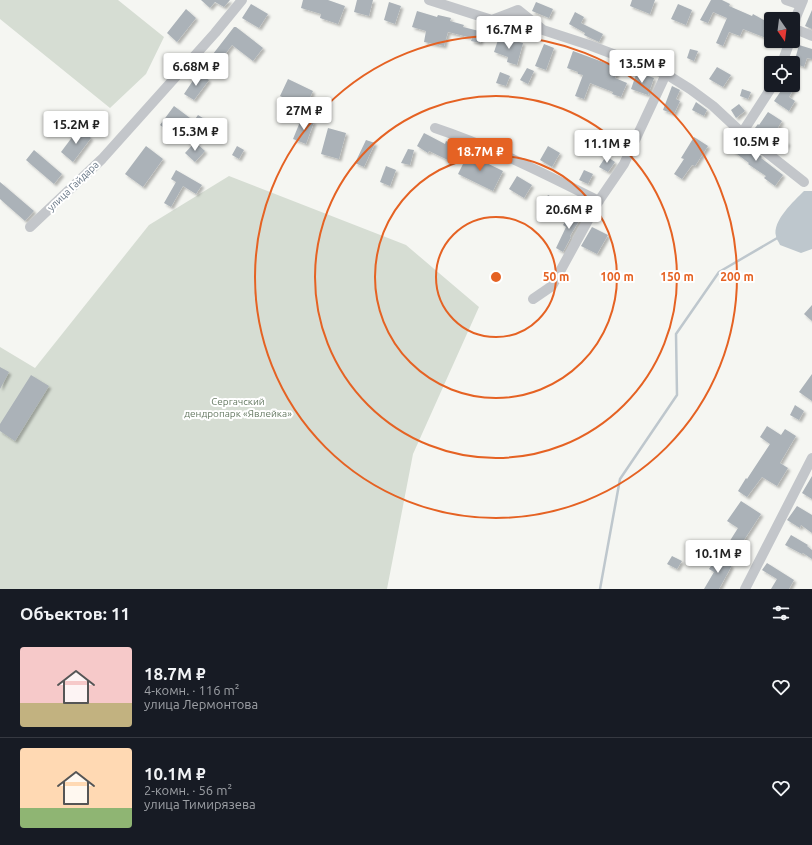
<!DOCTYPE html>
<html lang="ru">
<head>
<meta charset="utf-8">
<style>
	body { margin:0; font-family:Ubuntu,sans-serif; background:#242831; color:#f1f3f6; height:100vh; display:flex; flex-direction:column; font-size:15px; white-space:nowrap }
	* { box-sizing:border-box; margin:0 }
	p { font-size:13px; color:#9ea1a6 }
	.icon { flex:none; width:22px; height:22px; fill:none; stroke:currentColor; stroke-width:2; stroke-linecap:round; stroke-linejoin:round }
	.map { position:relative; height:589px; overflow:hidden }
	.side { display:flex; flex-direction:column; background:#171b24; flex:1 }
	.side>* { flex:none }
	.needle { width:26px; rotate:166deg }
	.fabs { position:absolute; left:764px; top:12px; display:grid; gap:8px }
	.fabs a { display:grid; place-items:center; width:36px; height:36px; border-radius:4px; background:#171b24; box-shadow:0 1px 3px #0004; font-size:20px }
	.price { position:absolute; translate:-50% -34px; padding:0 9px; border-radius:4px; background:#fff; color:#222; font-size:13px; line-height:26px; filter:drop-shadow(0 1px 2px #0008) }
	.price::after { content:''; position:absolute; left:50%; top:24px; width:12px; height:9px; margin-left:-6px; background:inherit; clip-path:polygon(0 0,100% 0,50% 100%) }
	.price.active { background:#e56223; color:#fff }
	ul { padding:0; list-style:none }
	li { display:flex; align-items:center; gap:12px; height:100px; padding:0 20px }
	li+li { border-top:1px solid #363941 }
	li span { display:grid; place-items:center; flex:none; width:112px; height:80px; border-radius:4px; color:#555 }
	li>.icon { margin-inline-start:auto }
	span .icon { width:48px; height:48px; fill:#fffc; stroke-width:1 }
	li b { font-size:17px }
	h2 { display:flex; justify-content:space-between; align-items:center; height:48px; padding:0 20px; font-size:17px }
	.map>svg:first-child { display:block }
	.green { fill:#d6ddd3 }
	.water { fill:#bec7cd }
	.lines { fill:none; stroke-linecap:round; stroke-linejoin:round }
	.stream { stroke:#bec7cd; stroke-width:2.5 }
	.building { fill:#abb2b8; filter:url(#shadow) }
	.minor { stroke:#c3c6ca; stroke-width:10 }
	.ring { fill:none; stroke:#e56223; stroke-width:2 }
	.labels { text-anchor:middle; dominant-baseline:central; stroke-width:4; stroke-linejoin:round; paint-order:stroke }
	.street-label { font-size:10px; fill:#647383; stroke:#fff }
	.park-label { font-size:10px; fill:#667a63; stroke:#fff }
	.centre { fill:#e56223; stroke:#fff; stroke-width:2 }
	.ring-label { font-size:12px; text-anchor:middle; font-weight:bold; fill:#e56223; stroke:#fff; stroke-width:4; stroke-linejoin:round; paint-order:stroke }
</style>
</head>
<body>
<div class="map">
<svg width="812" height="589" viewBox="0 0 812 589">
	<defs>
		<filter id="shadow"><feDropShadow dx="2.5" dy="2.5" stdDeviation="1" flood-color="#0004"/></filter>
	</defs>
	<rect width="100%" height="100%" fill="#f5f6f2"/>
	<path class="green" d="M 0,0 L 118,0 L 164,37 L 146,74 L 110,108 L 0,19 Z
		M 229,176 L 406,245 L 479,307 L 413,454 L 387,589 L 0,589 L 0,347 L 35,368 L 149,225 Z"/>
	<path class="water" d="M 804,191 L 812,191 L 812,249 L 801,253 L 780,245 C 779,242 776,239 776,236 C 772,221 794,201 804,191 Z"/>
	<g class="lines">
		<path class="stream" d="M 600,589 L 620,479 L 677,395 L 676,334 L 719,272 L 779,237"/>
	</g>
	<path class="building" d="M 201,0 L 230,0 L 224,7 L 215,2 L 210,8 Z
		M 303,0 L 328,0 L 345,6 L 338,24 L 320,18 L 321,14 L 301,8 Z
		M 357,0 L 373,0 L 369,16 L 354,12 Z
		M 632,0 L 655,0 L 650,14 L 630,6 Z
		M 711,0 L 722,0 L 730,4 L 729,6 L 752,16 L 753,14 L 771,24 L 771,40 L 743,29 L 740,36 L 729,32 L 723,46 L 716,43 L 727,18 L 713,12 L 708,23 L 700,20 Z
		M 389,2 L 401,6 L 395,24 L 384,20 Z
		M 536,2 L 553,9 L 549,18 L 532,11 Z
		M 251,4 L 268,14 L 259,28 L 242,18 Z
		M 678,4 L 692,10 L 686,25 L 671,19 Z
		M 186,9 L 196,18 L 177,42 L 167,33 Z
		M 812,10 L 812,29 L 805,26 Z
		M 417,11 L 437,17 L 438,15 L 451,18 L 450,21 L 464,25 L 463,27 L 483,32 L 480,43 L 471,41 L 472,38 L 448,32 L 444,46 L 424,42 L 426,31 L 412,27 Z
		M 575,12 L 584,17 L 581,23 L 603,34 L 599,42 L 584,35 L 585,33 L 569,24 Z
		M 234,27 L 236,27 L 263,48 L 253,61 L 232,45 L 214,69 L 206,63 Z
		M 499,37 L 523,43 L 517,65 L 507,62 L 508,57 L 494,52 Z
		M 544,44 L 554,48 L 546,70 L 535,66 Z
		M 799,45 L 812,49 L 812,59 L 807,58 L 804,67 L 794,63 Z
		M 690,49 L 698,51 L 694,61 L 687,58 Z
		M 573,51 L 619,68 L 615,78 L 627,83 L 621,97 L 612,94 L 613,92 L 590,83 L 584,99 L 575,96 L 583,75 L 578,74 L 578,72 L 567,68 Z
		M 717,67 L 731,75 L 723,87 L 709,79 Z
		M 527,68 L 534,71 L 528,84 L 520,80 Z
		M 500,72 L 510,76 L 506,86 L 496,83 Z
		M 637,72 L 654,78 L 648,95 L 631,89 Z
		M 198,73 L 209,80 L 194,100 L 184,94 Z
		M 288,79 L 313,91 L 305,108 L 280,96 Z
		M 785,85 L 796,85 L 789,97 L 795,101 L 789,111 L 774,101 Z
		M 672,86 L 680,90 L 676,99 L 680,101 L 674,114 L 663,110 Z
		M 742,89 L 751,92 L 748,99 L 740,96 Z
		M 696,102 L 707,110 L 704,116 L 692,110 Z
		M 739,104 L 745,111 L 736,118 L 731,110 Z
		M 174,106 L 190,118 L 176,137 L 160,125 Z
		M 768,112 L 782,121 L 774,134 L 788,143 L 784,149 L 772,141 L 769,146 L 752,132 L 758,124 L 759,125 Z
		M 198,115 L 206,120 L 205,121 L 222,130 L 218,137 L 193,122 Z
		M 302,117 L 314,122 L 306,144 L 293,139 Z
		M 79,128 L 91,138 L 73,162 L 61,152 Z
		M 328,128 L 346,133 L 339,159 L 321,154 Z
		M 424,133 L 445,144 L 446,141 L 457,146 L 450,161 L 429,151 L 428,153 L 417,146 Z
		M 694,137 L 708,146 L 695,166 L 692,165 L 682,179 L 674,174 L 684,159 L 681,158 Z
		M 737,138 L 744,144 L 744,143 L 762,157 L 761,158 L 783,175 L 775,186 L 764,178 L 766,176 L 748,164 L 749,163 L 729,148 Z
		M 366,140 L 375,143 L 364,167 L 355,163 Z
		M 195,142 L 205,151 L 195,162 L 185,153 Z
		M 146,146 L 163,159 L 143,187 L 125,174 Z
		M 237,146 L 244,150 L 239,159 L 232,155 Z
		M 548,146 L 560,153 L 552,167 L 540,160 Z
		M 408,149 L 414,150 L 410,165 L 401,163 Z
		M 34,150 L 62,174 L 54,184 L 26,160 Z
		M 468,154 L 503,171 L 493,191 L 458,174 Z
		M 606,156 L 615,162 L 608,172 L 599,167 Z
		M 386,166 L 396,170 L 390,186 L 380,182 Z
		M 176,170 L 202,185 L 196,194 L 183,186 L 171,207 L 164,203 L 176,182 L 171,179 Z
		M 584,170 L 593,174 L 588,184 L 579,180 Z
		M 517,176 L 532,185 L 524,198 L 509,189 Z
		M 0,182 L 34,211 L 25,221 L 0,199 Z
		M 548,195 L 559,201 L 551,215 L 540,209 Z
		M 573,210 L 582,216 L 570,236 L 571,237 L 563,252 L 556,248 L 566,227 L 563,225 Z
		M 592,227 L 608,235 L 597,254 L 581,246 Z
		M 812,305 L 812,321 L 804,314 Z
		M 0,367 L 9,372 L 0,389 Z
		M 812,374 L 812,401 L 799,392 Z
		M 31,375 L 49,386 L 15,441 L 0,431 L 0,424 Z
		M 795,405 L 804,411 L 799,420 L 790,415 Z
		M 767,426 L 781,435 L 785,429 L 796,436 L 780,463 L 788,468 L 777,486 L 762,477 L 747,497 L 738,491 L 746,478 L 747,479 L 770,444 L 760,437 Z
		M 812,476 L 812,499 L 802,493 Z
		M 741,501 L 761,514 L 744,540 L 745,541 L 737,554 L 726,547 L 738,528 L 727,521 Z
		M 797,506 L 812,515 L 812,533 L 801,525 L 800,528 L 787,520 Z
		M 791,535 L 808,545 L 807,546 L 812,550 L 812,559 L 803,553 L 802,554 L 785,545 Z
		M 672,556 L 682,561 L 677,569 L 667,564 Z
		M 717,557 L 731,565 L 731,567 L 719,589 L 704,589 L 714,572 L 709,569 Z
		M 767,563 L 794,580 L 789,589 L 771,589 L 777,579 L 762,570 Z"/>
	<g class="lines">
		<path class="minor" d="M 429,0 L 492,20 L 518,10 L 543,30 L 589,45 L 666,74 L 690,89 L 713,106 L 742,133 L 804,182
			M 786,0 L 801,5
			M 794,30 L 800,31 L 812,36
			M 793,33 L 796,17 L 803,0
			M 782,63 L 790,41
			M 435,128 C 492,147 545,174 599,201
			M 742,133 L 773,85
			M 30,227 L 102,159 L 215,33 L 242,0
			M 533,299 L 552,286 L 598,202 L 624,164 L 666,74
			M 745,589 L 812,458"/>
	</g>
	<g class="ring">
		<circle cx="496" cy="277" r="60"/>
		<circle cx="496" cy="277" r="121"/>
		<circle cx="496" cy="277" r="181"/>
		<circle cx="496" cy="277" r="241"/>
	</g>
	<g class="labels">
		<g class="street-label">
			<text transform="translate(73 186) rotate(-44)">улица Гайдара</text>
		</g>
		<g class="park-label">
			<text x="238" y="401">Сергачский<tspan x="238" dy="12">дендропарк «Явлейка»</tspan></text>
		</g>
	</g>
	<circle cx="496" cy="277" r="6" class="centre"/>
	<g class="ring-label">
		<text x="556" y="281">50 m</text>
		<text x="617" y="281">100 m</text>
		<text x="677" y="281">150 m</text>
		<text x="737" y="281">200 m</text>
	</g>
</svg>
<div class="fabs">
<a><svg class="needle" viewBox="-14 -14 28 28"><path d="M0-13l5 13h-10z" fill="#e53935"/><path d="M0 13l5-13h-10z" fill="#9ea1a6"/></svg></a>
<a><svg class="icon" aria-label="locate" viewBox="0 0 24 24"><circle cx="12" cy="12" r="6"/><path d="M12 2v4M12 18v4M2 12h4M18 12h4"/></svg></a>
</div>
<b class="price" style="left:509px;top:50px">16.7M ₽</b>
<b class="price" style="left:642px;top:84px">13.5M ₽</b>
<b class="price" style="left:196px;top:87px">6.68M ₽</b>
<b class="price" style="left:304px;top:131px">27M ₽</b>
<b class="price" style="left:76px;top:145px">15.2M ₽</b>
<b class="price" style="left:195px;top:152px">15.3M ₽</b>
<b class="price" style="left:756px;top:162px">10.5M ₽</b>
<b class="price" style="left:607px;top:164px">11.1M ₽</b>
<b class="price active" style="left:480px;top:172px">18.7M ₽</b>
<b class="price" style="left:569px;top:230px">20.6M ₽</b>
<b class="price" style="left:718px;top:574px">10.1M ₽</b>
</div>
<section class="side">
<h2>Объектов: 11<svg class="icon" aria-label="filters" viewBox="0 0 24 24"><path d="M4 7h16M4 17h16"/><circle cx="9" cy="7" r="2"/><circle cx="15" cy="17" r="2"/></svg></h2>
<ul>
<li><span style="background:linear-gradient(#f6c9c9 70%,#c2b280 0)"><svg class="icon" aria-label="home" viewBox="0 0 24 24"><path d="M3 11l9-7 9 7M6 9v11h12V9"/></svg></span><div><b>18.7M ₽</b><p>4-комн. · 116 m²</p><p>улица Лермонтова</p></div><svg class="icon" aria-label="heart" viewBox="0 0 24 24"><path d="M12 20l-8-8c-3-5 5-10 8-4 3-6 11-1 8 4z"/></svg></li>
<li><span style="background:linear-gradient(#ffd9b3 75%,#8fb573 0)"><svg class="icon" aria-label="home" viewBox="0 0 24 24"><path d="M3 11l9-7 9 7M6 9v11h12V9"/></svg></span><div><b>10.1M ₽</b><p>2-комн. · 56 m²</p><p>улица Тимирязева</p></div><svg class="icon" aria-label="heart" viewBox="0 0 24 24"><path d="M12 20l-8-8c-3-5 5-10 8-4 3-6 11-1 8 4z"/></svg></li>
</ul>
</section>
</body>
</html>
